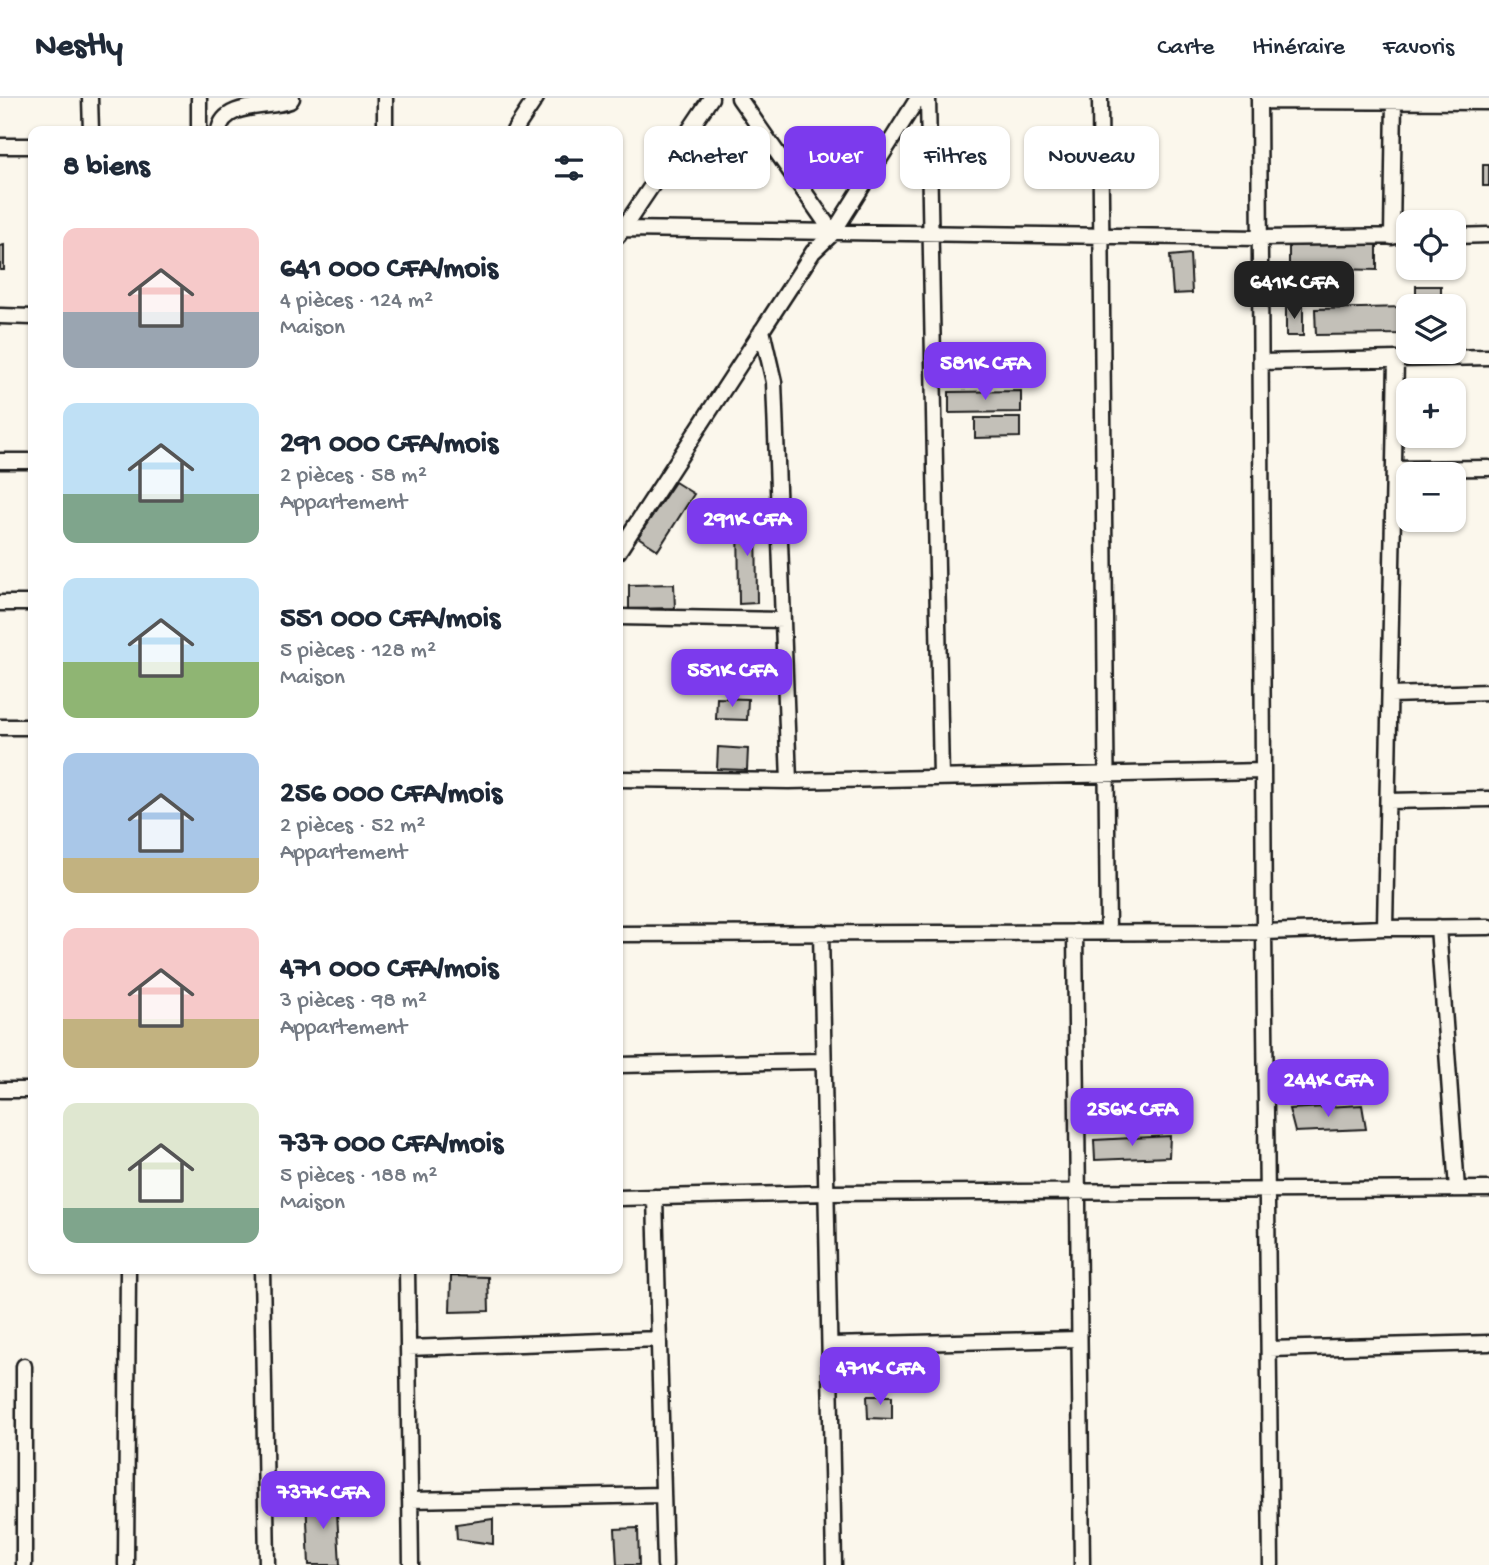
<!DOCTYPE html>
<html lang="fr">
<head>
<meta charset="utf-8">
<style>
	body { margin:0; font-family:"Gochi Hand",sans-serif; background:#f6f6f7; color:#1f2937; height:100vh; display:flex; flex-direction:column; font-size:26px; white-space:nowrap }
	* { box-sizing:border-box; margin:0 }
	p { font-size:23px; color:#747a83 }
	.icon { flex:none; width:38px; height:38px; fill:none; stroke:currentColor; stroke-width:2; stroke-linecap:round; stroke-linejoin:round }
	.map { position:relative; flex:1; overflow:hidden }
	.drawer { position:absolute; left:28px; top:28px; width:595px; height:1148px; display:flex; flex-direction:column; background:#fff; border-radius:14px; box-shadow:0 2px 5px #0004 }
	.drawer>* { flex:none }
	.guide { position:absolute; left:644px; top:28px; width:665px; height:63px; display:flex; gap:14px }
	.fabs { position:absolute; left:1396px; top:112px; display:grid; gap:14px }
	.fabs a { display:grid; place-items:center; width:70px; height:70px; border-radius:14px; background:#fff; box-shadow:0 2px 5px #0004; font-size:35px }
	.price { position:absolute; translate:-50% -60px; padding:0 16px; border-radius:14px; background:#7c3aed; color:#fff; font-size:23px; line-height:46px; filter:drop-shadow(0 2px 4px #0008) }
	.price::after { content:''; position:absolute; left:50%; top:42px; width:21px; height:16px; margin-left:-10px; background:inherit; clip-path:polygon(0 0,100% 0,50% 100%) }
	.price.on { background:#222; color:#fff }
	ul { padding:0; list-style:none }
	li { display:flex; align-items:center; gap:21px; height:175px; padding:0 35px }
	li span { display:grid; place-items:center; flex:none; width:196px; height:140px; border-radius:14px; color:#555 }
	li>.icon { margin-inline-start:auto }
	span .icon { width:84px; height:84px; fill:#fffc; stroke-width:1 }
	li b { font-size:30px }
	h2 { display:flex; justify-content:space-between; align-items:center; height:84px; padding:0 35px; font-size:30px }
	.pill { padding:0 24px; border-radius:14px; background:#fff; box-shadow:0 2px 5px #0004; font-size:24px; line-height:63px }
	.pill.on { background:#7c3aed; color:#fff }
	header { display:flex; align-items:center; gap:42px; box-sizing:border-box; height:98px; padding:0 35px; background:#fff; border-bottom:2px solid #e0e1e3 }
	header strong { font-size:33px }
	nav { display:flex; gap:38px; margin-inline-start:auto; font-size:24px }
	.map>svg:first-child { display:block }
	.building { fill:#c3c0b8; stroke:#1c1c1c; stroke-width:2 }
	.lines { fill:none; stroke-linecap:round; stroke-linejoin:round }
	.minor-casing { stroke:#1c1c1c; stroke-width:19 }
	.minor { stroke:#fbf7ec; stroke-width:14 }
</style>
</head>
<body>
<header>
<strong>Nestly</strong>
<nav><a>Carte</a><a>Itinéraire</a><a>Favoris</a></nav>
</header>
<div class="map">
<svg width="1489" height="1467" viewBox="0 0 1489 1467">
	<rect width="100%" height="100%" fill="#fbf7ec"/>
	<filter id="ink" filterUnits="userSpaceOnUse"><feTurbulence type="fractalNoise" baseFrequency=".0143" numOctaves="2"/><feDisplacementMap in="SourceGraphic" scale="14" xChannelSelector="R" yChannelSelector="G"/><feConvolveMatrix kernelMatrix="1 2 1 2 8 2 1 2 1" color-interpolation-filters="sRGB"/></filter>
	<g filter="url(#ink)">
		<path class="building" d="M 1483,67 L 1489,67 L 1489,88 L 1483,88 Z
			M 1289,144 L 1377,146 L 1377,172 L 1289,170 Z
			M 4,147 L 4,172 L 0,172 L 0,148 Z
			M 1400,148 L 1409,148 L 1409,170 L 1442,171 L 1399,170 Z
			M 1190,156 L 1192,195 L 1173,196 L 1170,158 Z
			M 1416,188 L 1441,188 L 1441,208 L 1416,208 Z
			M 1286,208 L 1303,208 L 1303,238 L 1286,238 Z
			M 1406,209 L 1406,236 L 1316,237 L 1315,211 Z
			M 1021,293 L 1021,314 L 949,315 L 949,294 Z
			M 975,320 L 1020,320 L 1020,339 L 975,340 Z
			M 675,384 L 694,396 L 658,452 L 638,439 Z
			M 738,415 L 756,415 L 757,505 L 739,506 Z
			M 674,486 L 675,510 L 629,511 L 629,487 Z
			M 717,600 L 748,601 L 747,622 L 716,621 Z
			M 718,649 L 748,651 L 747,672 L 717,671 Z
			M 1362,1007 L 1366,1031 L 1295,1034 L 1289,1011 Z
			M 1170,1038 L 1169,1059 L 1095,1062 L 1094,1042 Z
			M 451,1178 L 488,1179 L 489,1213 L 450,1214 Z
			M 867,1298 L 892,1298 L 892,1321 L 868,1320 Z
			M 336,1397 L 340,1467 L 309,1467 L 306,1400 Z
			M 493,1421 L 493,1446 L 457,1441 L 456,1426 Z
			M 638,1430 L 639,1467 L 617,1467 L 615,1431 Z"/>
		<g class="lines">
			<g class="minor-casing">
				<path id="minor" d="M 90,0 L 91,33
					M 739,0 L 833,135
					M 928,0 L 941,680
					M 1100,0 L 1108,834
					M 1259,0 L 1264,834 L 1271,1467
					M 1259,3 L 1489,4
					M 199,33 L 199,0
					M 219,33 C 223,3 269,11 290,3 L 292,0
					M 385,33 L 385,0
					M 514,33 L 536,0
					M 0,48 L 33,48
					M 622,131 L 1260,140 L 1409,138
					M 618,138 L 711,0
					M 1454,138 L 1489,137
					M 1392,139 L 1394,0
					M 0,218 L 33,219
					M 762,232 L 774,284 L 789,683
					M 1261,264 L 1489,259
					M 0,363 L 33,363
					M 1394,371 L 1489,370
					M 618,454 L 813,154 L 833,135 L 918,0
					M 0,505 L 33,505
					M 618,519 L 783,522
					M 1390,597 L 1489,594
					M 0,629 L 33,629
					M 618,681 L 789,683 L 1263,673
					M 1388,703 L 1489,701
					M 1438,829 L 1457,1091
					M 1385,830 L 1396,261
					M 821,834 L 834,1467
					M 1075,834 L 1082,1467
					M 618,836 L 1264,834 L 1385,830 L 1489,829
					M 618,967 L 824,963
					M 0,992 L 33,992
					M 655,1099 L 665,1467
					M 618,1100 L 828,1095 L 1489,1091
					M 262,1171 L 267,1467
					M 407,1171 L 411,1467
					M 830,1247 L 1079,1241
					M 408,1250 L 659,1241
					M 1269,1251 L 1489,1245
					M 410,1402 L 663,1397
					M 24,1467 L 24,1268
					M 126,1467 L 128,1171"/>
			</g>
			<use href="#minor" class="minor"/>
		</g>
	</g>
</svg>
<div class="fabs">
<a><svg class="icon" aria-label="locate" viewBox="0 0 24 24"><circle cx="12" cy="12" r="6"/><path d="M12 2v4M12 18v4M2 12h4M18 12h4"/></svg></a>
<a><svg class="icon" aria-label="layers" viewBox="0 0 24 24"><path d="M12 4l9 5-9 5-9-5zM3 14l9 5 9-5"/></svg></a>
<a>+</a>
<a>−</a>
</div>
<b class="price on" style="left:1294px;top:223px">641K CFA</b>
<b class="price" style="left:985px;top:304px">581K CFA</b>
<b class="price" style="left:747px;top:460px">291K CFA</b>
<b class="price" style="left:732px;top:611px">551K CFA</b>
<b class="price" style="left:1328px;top:1021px">244K CFA</b>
<b class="price" style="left:1132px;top:1050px">256K CFA</b>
<b class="price" style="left:880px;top:1309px">471K CFA</b>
<b class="price" style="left:323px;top:1433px">737K CFA</b>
<div class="guide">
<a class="pill">Acheter</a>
<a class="pill on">Louer</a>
<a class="pill">Filtres</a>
<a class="pill">Nouveau</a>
</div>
<section class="drawer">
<h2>8 biens<svg class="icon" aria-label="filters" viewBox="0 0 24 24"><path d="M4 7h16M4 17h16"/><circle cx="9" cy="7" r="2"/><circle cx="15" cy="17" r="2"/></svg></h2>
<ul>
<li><span style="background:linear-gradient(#f6c9c9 60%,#9aa5b1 0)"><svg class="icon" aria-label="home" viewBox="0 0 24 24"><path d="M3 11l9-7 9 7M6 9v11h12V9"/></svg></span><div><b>641 000 CFA/mois</b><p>4 pièces · 124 m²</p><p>Maison</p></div></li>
<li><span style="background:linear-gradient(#bfe0f5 65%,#7fa58c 0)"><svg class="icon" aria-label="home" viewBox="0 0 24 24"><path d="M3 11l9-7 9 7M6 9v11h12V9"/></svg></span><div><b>291 000 CFA/mois</b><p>2 pièces · 58 m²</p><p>Appartement</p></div></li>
<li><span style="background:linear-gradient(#bfe0f5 60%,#8fb573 0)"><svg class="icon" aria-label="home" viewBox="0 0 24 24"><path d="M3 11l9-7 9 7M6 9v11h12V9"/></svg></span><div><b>551 000 CFA/mois</b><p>5 pièces · 128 m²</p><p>Maison</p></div></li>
<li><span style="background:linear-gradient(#a9c7e8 75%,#c2b280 0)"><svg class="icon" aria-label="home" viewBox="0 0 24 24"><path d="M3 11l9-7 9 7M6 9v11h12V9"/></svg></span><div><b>256 000 CFA/mois</b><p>2 pièces · 52 m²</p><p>Appartement</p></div></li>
<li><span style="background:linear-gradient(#f6c9c9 65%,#c2b280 0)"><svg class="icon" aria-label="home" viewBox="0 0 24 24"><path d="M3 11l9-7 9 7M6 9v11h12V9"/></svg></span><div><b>471 000 CFA/mois</b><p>3 pièces · 98 m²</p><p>Appartement</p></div></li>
<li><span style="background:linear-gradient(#dfe7d0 75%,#7fa58c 0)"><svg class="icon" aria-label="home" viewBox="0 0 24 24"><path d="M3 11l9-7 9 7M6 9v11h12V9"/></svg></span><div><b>737 000 CFA/mois</b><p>5 pièces · 188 m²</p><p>Maison</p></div></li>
</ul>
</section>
</div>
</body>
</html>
